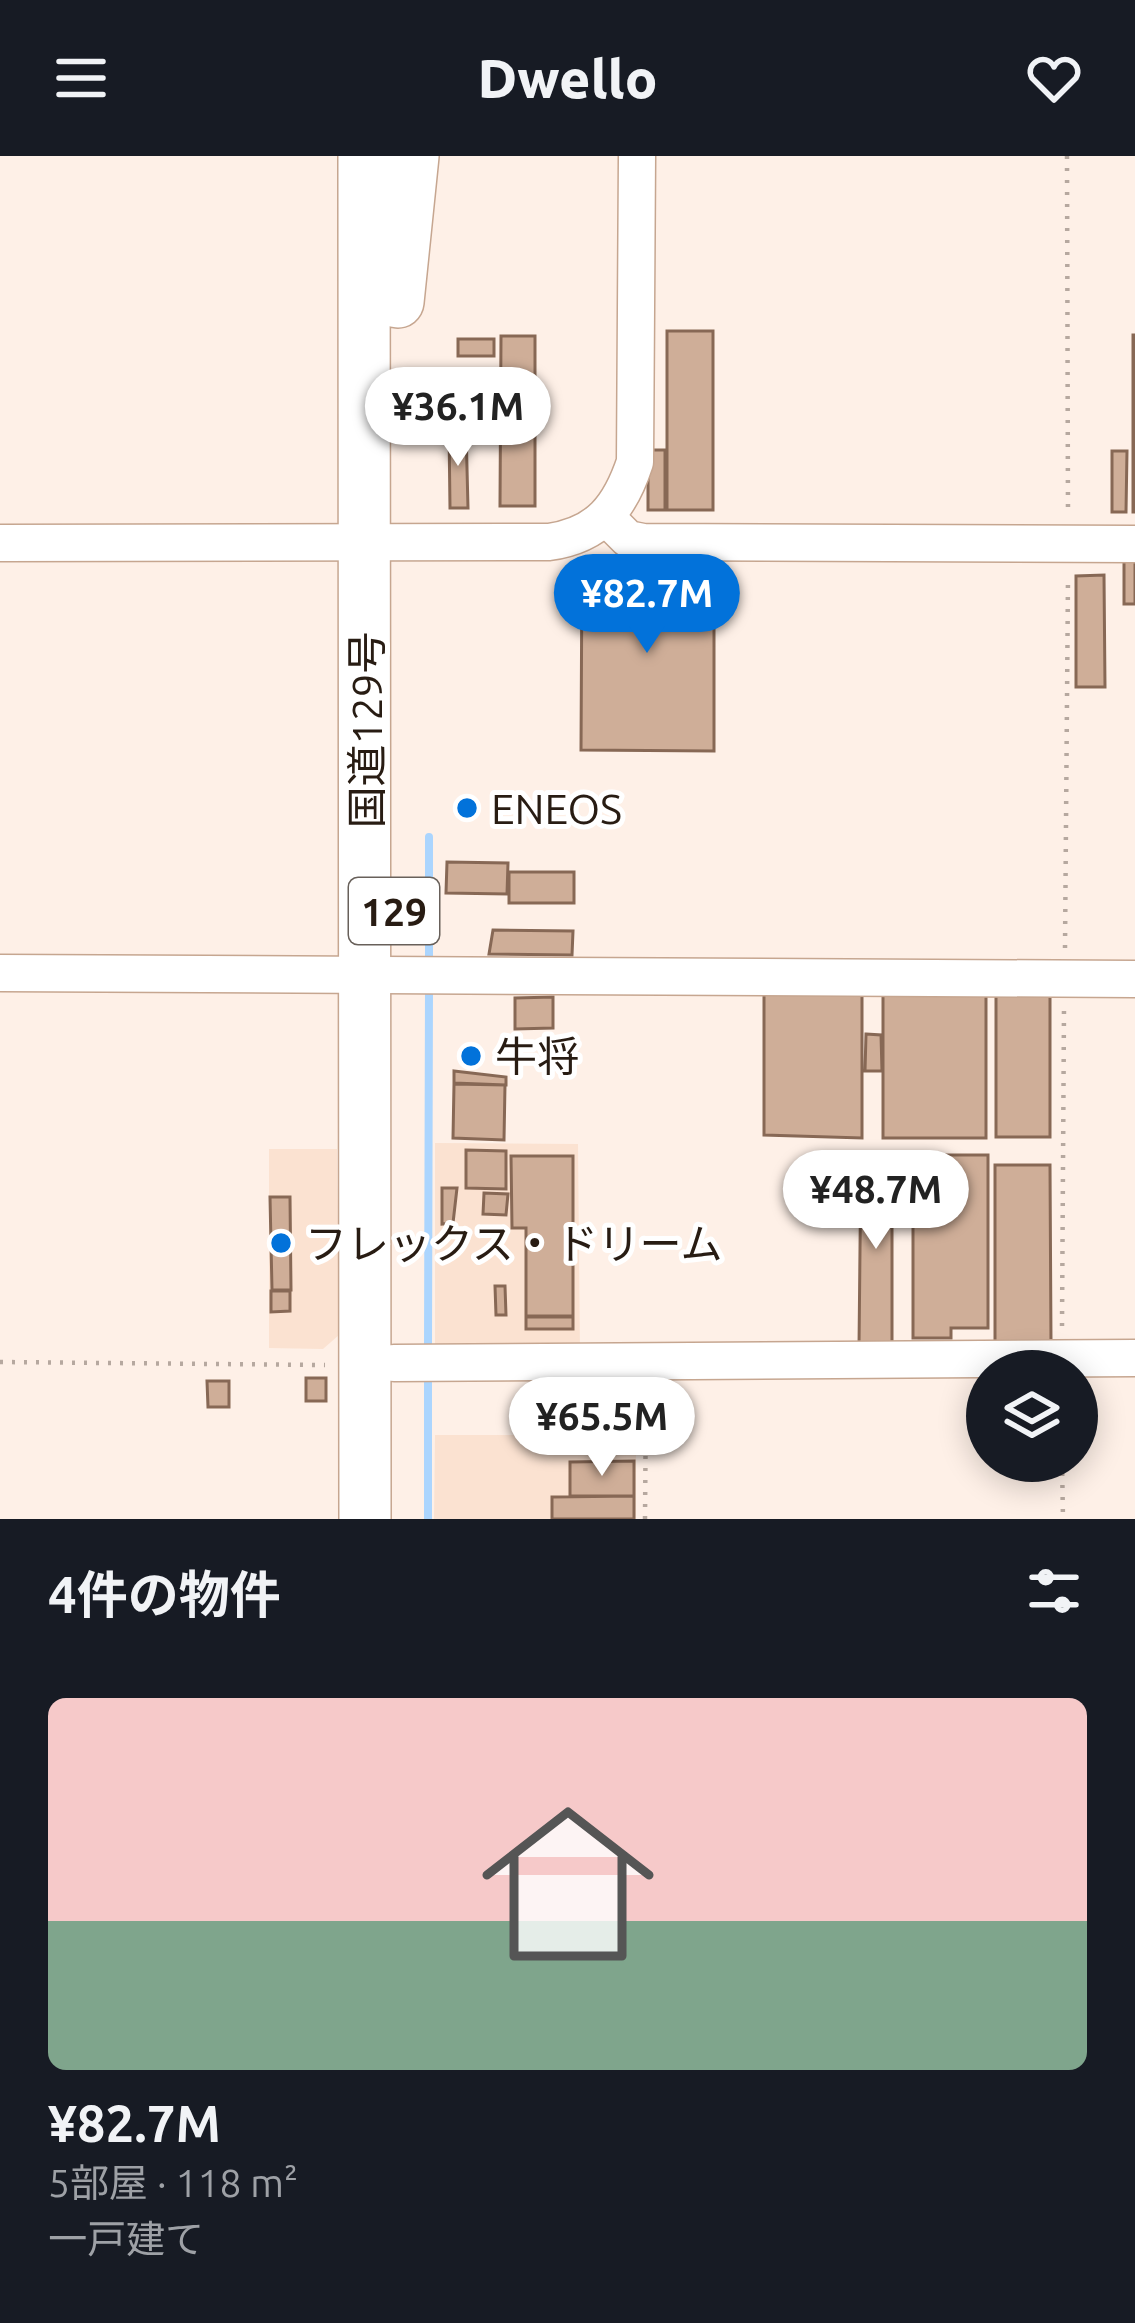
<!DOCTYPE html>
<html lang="ja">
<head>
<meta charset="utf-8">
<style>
	body { margin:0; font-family:Ubuntu,"Noto Sans JP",sans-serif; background:#242831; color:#f1f3f6; height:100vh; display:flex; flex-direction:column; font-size:45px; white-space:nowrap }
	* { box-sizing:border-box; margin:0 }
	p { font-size:39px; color:#9ea1a6 }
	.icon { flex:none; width:66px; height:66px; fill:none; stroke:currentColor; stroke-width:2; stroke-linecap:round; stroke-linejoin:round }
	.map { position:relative; height:1363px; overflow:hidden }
	.details { display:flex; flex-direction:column; background:#171b24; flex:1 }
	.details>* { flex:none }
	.controls { position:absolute; left:966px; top:1194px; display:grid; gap:24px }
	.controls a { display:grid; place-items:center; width:132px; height:132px; border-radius:50%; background:#171b24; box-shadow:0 6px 30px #0003; font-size:60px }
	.price { position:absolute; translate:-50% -102px; padding:0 27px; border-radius:42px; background:#fff; color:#222; font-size:39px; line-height:78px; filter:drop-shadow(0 3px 6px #0008) }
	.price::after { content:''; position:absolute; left:50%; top:72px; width:36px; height:27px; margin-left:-18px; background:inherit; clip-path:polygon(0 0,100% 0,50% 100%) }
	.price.current { background:#0272da; color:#fff }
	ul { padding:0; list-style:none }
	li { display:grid; align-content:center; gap:24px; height:636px; padding:0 48px }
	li+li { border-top:3px solid #363941 }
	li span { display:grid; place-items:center; height:372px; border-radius:18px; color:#555 }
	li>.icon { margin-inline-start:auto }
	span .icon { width:216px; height:216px; fill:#fffc; stroke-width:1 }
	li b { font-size:51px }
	h2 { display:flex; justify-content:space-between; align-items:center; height:144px; padding:0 48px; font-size:51px }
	header { display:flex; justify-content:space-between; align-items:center; height:156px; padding:0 48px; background:#171b24; font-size:54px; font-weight:800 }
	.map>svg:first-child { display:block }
	.built { fill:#fbe2d1 }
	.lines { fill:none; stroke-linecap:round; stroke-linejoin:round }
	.stream { stroke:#abd5fe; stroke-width:8 }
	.building { fill:#cfae98; stroke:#876855; stroke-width:3 }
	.minor-casing { stroke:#c6a690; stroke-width:39 }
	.highway-casing { stroke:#c6a690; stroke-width:54 }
	.path { stroke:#b6a89f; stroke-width:4.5; stroke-dasharray:3 9; stroke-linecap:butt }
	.minor { stroke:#fff; stroke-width:36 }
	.highway { stroke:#fff; stroke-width:51 }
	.poi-dot { fill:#0272da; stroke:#fff; stroke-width:4.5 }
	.labels { text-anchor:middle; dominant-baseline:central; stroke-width:10; stroke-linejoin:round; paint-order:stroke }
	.shield { fill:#fff; stroke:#68605a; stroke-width:3 }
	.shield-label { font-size:39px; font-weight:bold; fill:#281c13 }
	.street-label { font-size:42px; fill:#281c13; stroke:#fff }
	.poi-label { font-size:42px; fill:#281c13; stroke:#fff; text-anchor:start }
</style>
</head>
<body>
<header><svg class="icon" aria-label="menu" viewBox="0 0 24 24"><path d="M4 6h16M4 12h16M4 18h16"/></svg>Dwello<svg class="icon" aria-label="heart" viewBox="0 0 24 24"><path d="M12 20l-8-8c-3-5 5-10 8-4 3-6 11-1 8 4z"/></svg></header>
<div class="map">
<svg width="1135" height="1363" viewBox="0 0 1135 1363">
	<rect width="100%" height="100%" fill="#fef0e7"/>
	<path class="built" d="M 435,987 L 578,988 L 580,1197 L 435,1193 Z
		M 269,993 L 337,993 L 339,1179 L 323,1193 L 269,1192 Z
		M 435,1279 L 636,1279 L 636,1363 L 434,1363 Z"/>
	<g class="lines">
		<path class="stream" d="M 429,811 L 429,681
			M 428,1195 L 429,832
			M 428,1363 L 428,1216"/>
	</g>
	<path class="building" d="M 667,175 L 713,175 L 713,354 L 667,354 Z
		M 1133,179 L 1135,179 L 1135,356 L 1133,356 Z
		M 501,180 L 535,180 L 535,350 L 500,350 Z
		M 458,183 L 494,183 L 494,200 L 458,200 Z
		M 466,272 L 468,352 L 450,352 L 449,273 Z
		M 648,294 L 665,294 L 665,354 L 648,354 Z
		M 1112,295 L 1127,295 L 1126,356 L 1112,356 Z
		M 1124,401 L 1135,401 L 1135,448 L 1124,448 Z
		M 582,403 L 688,404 L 688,414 L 714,414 L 714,595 L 581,594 Z
		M 1104,419 L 1105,531 L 1076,531 L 1076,420 Z
		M 447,706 L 508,707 L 507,738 L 446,737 Z
		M 509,716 L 574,716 L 574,747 L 509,747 Z
		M 493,774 L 573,775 L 572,799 L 489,798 Z
		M 996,829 L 1050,830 L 1050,981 L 996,981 Z
		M 764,832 L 862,832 L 862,982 L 764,979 Z
		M 883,838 L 986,838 L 986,982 L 883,982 Z
		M 553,841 L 553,872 L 515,873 L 515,842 Z
		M 866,878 L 881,879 L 882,915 L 865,915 Z
		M 454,915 L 506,921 L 506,929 L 454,927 Z
		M 454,928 L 505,929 L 504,984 L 453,982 Z
		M 466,994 L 506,995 L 506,1033 L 466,1032 Z
		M 861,998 L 892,998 L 892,1191 L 859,1191 Z
		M 913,999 L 988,999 L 988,1172 L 951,1172 L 951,1182 L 913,1182 Z
		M 511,1000 L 573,1000 L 573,1160 L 526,1160 L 526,1072 L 512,1072 Z
		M 995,1009 L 1050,1009 L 1051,1188 L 995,1189 Z
		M 442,1032 L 457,1032 L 453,1067 L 442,1068 Z
		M 484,1037 L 508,1038 L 506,1059 L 483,1058 Z
		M 270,1041 L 290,1041 L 291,1134 L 272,1134 Z
		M 495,1130 L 505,1130 L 506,1159 L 496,1159 Z
		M 271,1135 L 290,1135 L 290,1155 L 271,1156 Z
		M 526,1161 L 573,1161 L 573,1173 L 526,1173 Z
		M 306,1222 L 326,1222 L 326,1245 L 306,1245 Z
		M 207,1225 L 229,1225 L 229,1251 L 208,1251 Z
		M 634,1305 L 634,1340 L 570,1340 L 570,1306 Z
		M 634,1340 L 634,1363 L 552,1363 L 552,1341 Z"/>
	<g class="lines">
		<g class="minor-casing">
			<path id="minor" d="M 607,362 L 628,383 L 643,386 L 1135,388
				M 0,387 L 549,386 C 599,379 620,351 635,306 L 637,0
				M 0,817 L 1135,823
				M 394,1207 L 1135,1202"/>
		</g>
		<g class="highway-casing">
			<path id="highway" d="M 364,0 L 365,1363
				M 398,146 L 413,0"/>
		</g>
		<path class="path" d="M 1067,0 L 1068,360
			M 1065,792 L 1068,420
			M 1062,1170 L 1064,852
			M 0,1206 L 325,1209
			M 1062,1305 L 1063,1363
			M 645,1363 L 646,1235"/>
		<use href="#minor" class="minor"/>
		<use href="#highway" class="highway"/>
	</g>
	<g class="poi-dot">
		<circle cx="467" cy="652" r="12"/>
		<circle cx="471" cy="900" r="12"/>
		<circle cx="281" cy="1087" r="12"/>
	</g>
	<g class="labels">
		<rect class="shield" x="349" y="722" width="90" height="66" rx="9"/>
		<g class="shield-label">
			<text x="394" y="755">129</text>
		</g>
		<g class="street-label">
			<text transform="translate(366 574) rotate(-90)">国道129号</text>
		</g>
		<g class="poi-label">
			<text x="491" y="652">ENEOS</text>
			<text x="495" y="900">牛将</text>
			<text x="305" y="1087">フレックス・ドリーム</text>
		</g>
	</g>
</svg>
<div class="controls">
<a><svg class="icon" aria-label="layers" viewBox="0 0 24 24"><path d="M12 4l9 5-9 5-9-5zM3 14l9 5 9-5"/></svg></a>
</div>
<b class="price" style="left:458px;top:313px">¥36.1M</b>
<b class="price current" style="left:647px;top:500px">¥82.7M</b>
<b class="price" style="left:876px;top:1096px">¥48.7M</b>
<b class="price" style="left:602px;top:1323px">¥65.5M</b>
</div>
<section class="details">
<h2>4件の物件<svg class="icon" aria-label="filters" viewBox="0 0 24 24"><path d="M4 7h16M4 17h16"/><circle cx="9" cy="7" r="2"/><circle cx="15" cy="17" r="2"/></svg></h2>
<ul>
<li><span style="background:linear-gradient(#f6c9c9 60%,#7fa58c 0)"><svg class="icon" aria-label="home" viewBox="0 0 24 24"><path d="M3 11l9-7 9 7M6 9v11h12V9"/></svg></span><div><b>¥82.7M</b><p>5部屋 · 118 m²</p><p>一戸建て</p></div></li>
</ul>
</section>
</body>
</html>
